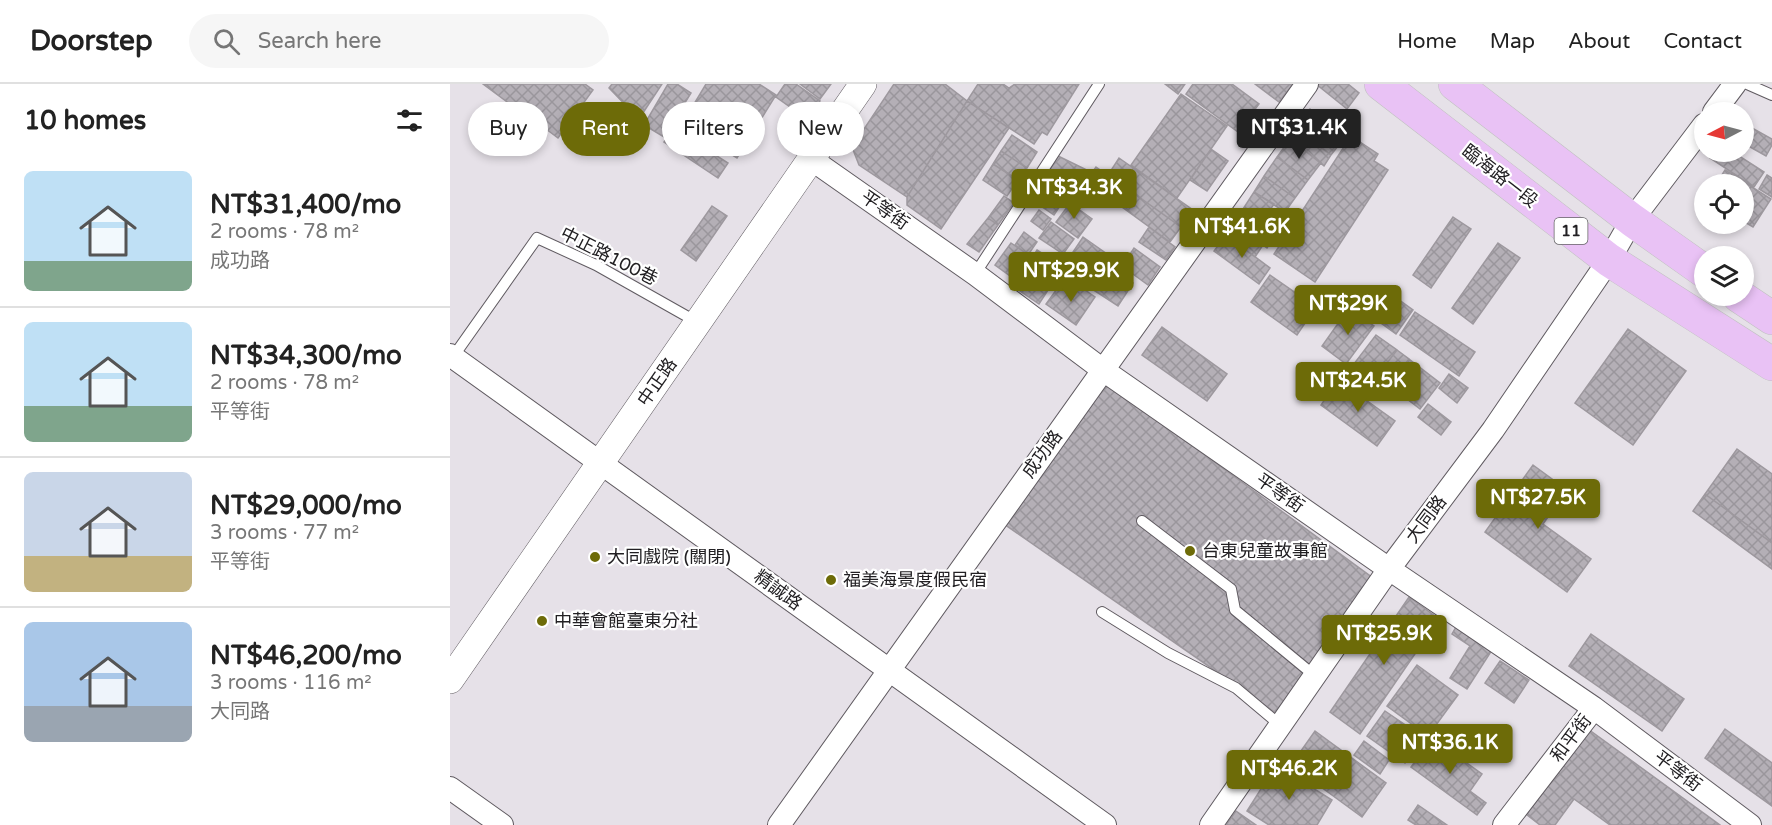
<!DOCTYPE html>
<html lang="en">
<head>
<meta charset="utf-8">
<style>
	body { margin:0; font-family:"Varela Round","Noto Sans TC",sans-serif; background:#f6f6f6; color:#222; height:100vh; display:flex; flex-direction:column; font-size:22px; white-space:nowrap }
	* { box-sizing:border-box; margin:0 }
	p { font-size:20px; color:#767676 }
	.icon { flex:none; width:33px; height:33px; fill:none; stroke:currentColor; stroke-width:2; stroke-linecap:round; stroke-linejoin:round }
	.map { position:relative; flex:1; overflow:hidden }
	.side { display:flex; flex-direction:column; background:#fff; width:450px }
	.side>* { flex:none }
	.banner { position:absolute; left:18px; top:18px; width:570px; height:54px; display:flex; gap:12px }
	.needle { width:39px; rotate:264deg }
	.buttons { position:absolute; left:1244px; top:18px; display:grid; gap:12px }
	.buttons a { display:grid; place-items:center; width:60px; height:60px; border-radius:50%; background:#fff; box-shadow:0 3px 9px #0003; font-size:30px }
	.price { position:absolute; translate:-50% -51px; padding:0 14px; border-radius:6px; background:#6d6b08; color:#fff; font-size:20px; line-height:39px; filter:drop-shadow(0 2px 3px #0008) }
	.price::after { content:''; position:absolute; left:50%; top:36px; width:18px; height:14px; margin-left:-9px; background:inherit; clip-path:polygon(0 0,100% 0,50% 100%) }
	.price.current { background:#222; color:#fff }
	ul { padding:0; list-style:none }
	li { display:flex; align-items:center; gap:18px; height:150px; padding:0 24px }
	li+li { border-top:2px solid #e0e0e0 }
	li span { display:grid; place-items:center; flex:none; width:168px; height:120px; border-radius:9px; color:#555 }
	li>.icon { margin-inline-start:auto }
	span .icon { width:72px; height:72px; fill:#fffc; stroke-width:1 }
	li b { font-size:26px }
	h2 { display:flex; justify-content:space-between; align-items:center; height:72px; padding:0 24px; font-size:26px }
	.chip { padding:0 21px; border-radius:27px; background:#fff; box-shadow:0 3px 9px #0003; font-size:21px; line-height:54px }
	.chip.current { background:#6d6b08; color:#fff }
	header { display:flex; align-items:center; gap:36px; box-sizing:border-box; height:84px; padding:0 30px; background:#fff; border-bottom:2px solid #e0e0e0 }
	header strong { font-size:28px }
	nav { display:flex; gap:33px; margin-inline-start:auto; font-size:21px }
	.search { width:420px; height:54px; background:#f6f6f6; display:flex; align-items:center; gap:15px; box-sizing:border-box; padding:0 21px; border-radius:33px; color:#767676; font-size:22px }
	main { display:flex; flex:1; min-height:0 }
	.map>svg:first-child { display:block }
	.building { fill:url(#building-cross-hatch); stroke:#9d989e; stroke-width:1.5 }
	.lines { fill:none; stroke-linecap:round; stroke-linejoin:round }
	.service-casing { stroke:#605b61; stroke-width:12 }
	.minor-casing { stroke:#605b61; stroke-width:24 }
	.tertiary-casing { stroke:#605b61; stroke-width:28 }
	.primary-casing { stroke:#c1c1c1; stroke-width:34 }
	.service { stroke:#fff; stroke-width:10 }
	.minor { stroke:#fff; stroke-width:22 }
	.tertiary { stroke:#fff; stroke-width:27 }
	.primary { stroke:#e9c2f5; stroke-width:33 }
	.poi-dot { fill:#6d6b08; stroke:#fff; stroke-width:2 }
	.labels { text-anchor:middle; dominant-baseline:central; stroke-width:4.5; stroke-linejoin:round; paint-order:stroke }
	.shield { fill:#fff; stroke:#646365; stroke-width:1.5 }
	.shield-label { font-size:16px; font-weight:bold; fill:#222023 }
	.street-label { font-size:18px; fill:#222023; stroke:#fff }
	.poi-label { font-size:18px; fill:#222023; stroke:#fff; text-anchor:start }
</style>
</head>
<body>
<header>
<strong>Doorstep</strong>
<div class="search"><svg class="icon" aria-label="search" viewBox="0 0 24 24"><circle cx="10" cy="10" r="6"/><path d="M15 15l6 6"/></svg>Search here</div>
<nav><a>Home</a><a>Map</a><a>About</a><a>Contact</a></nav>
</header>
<main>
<section class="side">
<h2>10 homes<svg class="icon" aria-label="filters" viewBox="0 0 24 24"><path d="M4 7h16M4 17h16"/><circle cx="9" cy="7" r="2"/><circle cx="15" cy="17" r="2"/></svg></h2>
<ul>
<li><span style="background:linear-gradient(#bfe0f5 75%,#7fa58c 0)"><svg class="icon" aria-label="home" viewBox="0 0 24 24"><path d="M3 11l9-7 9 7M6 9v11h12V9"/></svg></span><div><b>NT$31,400/mo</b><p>2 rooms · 78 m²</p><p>成功路</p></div></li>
<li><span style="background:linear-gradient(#bfe0f5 70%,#7fa58c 0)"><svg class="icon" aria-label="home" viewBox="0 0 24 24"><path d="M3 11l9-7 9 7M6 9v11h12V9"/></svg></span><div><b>NT$34,300/mo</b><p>2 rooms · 78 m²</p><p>平等街</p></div></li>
<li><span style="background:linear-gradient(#c9d6e8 70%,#c2b280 0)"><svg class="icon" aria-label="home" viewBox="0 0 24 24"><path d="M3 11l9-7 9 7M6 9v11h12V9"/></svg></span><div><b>NT$29,000/mo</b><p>3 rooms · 77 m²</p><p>平等街</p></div></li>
<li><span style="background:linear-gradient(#a9c7e8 70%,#9aa5b1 0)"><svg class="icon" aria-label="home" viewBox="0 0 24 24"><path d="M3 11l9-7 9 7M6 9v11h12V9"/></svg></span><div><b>NT$46,200/mo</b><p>3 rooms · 116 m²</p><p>大同路</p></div></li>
</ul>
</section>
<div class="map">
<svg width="1322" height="741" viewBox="0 0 1322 741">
	<defs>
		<pattern id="building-cross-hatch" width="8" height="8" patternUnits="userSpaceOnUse" patternTransform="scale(1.5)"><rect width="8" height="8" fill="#b4afb6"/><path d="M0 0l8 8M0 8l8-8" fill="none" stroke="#9a969c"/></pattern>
	</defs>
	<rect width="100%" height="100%" fill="#e6e1e8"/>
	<path class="building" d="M 33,0 L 135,0 L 143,6 L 108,54 L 92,42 L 79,59 L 61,45 L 72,29 Z
		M 162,0 L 212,0 L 189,35 L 159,4 Z
		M 218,0 L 227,0 L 241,9 L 214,53 L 194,41 Z
		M 256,0 L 309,0 L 326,11 L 287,74 L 232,40 Z
		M 335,0 L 346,0 L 370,17 L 357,35 L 326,13 Z
		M 350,0 L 381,0 L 370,15 Z
		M 444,0 L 495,0 L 517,17 L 457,113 L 409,81 L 402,63 Z
		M 528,0 L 553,0 L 559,4 L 565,0 L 629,0 L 597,51 L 592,48 L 584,60 L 517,17 Z
		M 715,0 L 735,0 L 728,10 Z
		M 743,0 L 782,0 L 809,20 L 788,48 L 736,10 Z
		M 805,0 L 843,0 L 829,18 Z
		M 866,0 L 898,0 L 909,9 L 897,25 Z
		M 731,10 L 777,42 L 727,114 L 681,81 Z
		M 517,17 L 559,44 L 491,145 L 457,121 L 457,113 Z
		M 860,25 L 895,53 L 881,71 L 845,44 Z
		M 1293,39 L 1322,55 L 1322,61 L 1316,72 L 1293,59 Z
		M 223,44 L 278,79 L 268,94 L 214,58 Z
		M 848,45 L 881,71 L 874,82 L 840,55 Z
		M 562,51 L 587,68 L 577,84 L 551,67 Z
		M 901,52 L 928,70 L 924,77 L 938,86 L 865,198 L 824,170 Z
		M 840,55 L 871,79 L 858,96 L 827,73 Z
		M 761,65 L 778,77 L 757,107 L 740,96 Z
		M 551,67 L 577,84 L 568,96 L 543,80 Z
		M 1264,68 L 1283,68 L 1314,88 L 1304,103 L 1260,74 Z
		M 606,71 L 637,86 L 626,108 L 595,94 Z
		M 827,73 L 858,96 L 845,114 L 814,92 Z
		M 669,74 L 743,126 L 731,143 L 658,91 Z
		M 543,80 L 568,96 L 557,112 L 533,96 Z
		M 646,83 L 682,108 L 672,123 L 636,97 Z
		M 1275,86 L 1321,115 L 1303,143 L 1293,137 L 1293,100 L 1266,100 Z
		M 1317,91 L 1322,94 L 1322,113 L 1309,105 Z
		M 814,92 L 845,114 L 835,128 L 804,108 Z
		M 595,104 L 614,116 L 604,131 L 585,118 Z
		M 682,108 L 731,143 L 720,158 L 672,123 Z
		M 804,108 L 824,120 L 812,138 L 793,125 Z
		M 554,112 L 564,119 L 548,141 L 538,134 Z
		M 620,119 L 642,135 L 628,154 L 606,138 Z
		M 262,122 L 277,132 L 246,177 L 231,166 Z
		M 793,125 L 827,149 L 817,164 L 783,140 Z
		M 589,126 L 601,135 L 593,146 L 581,137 Z
		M 1003,133 L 1021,145 L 981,204 L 963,191 Z
		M 538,134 L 548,141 L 529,168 L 517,160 Z
		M 601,138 L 624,155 L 613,170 L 589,154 Z
		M 783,140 L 813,161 L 805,173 L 776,151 Z
		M 699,143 L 725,163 L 716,176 L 689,158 Z
		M 574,148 L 587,158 L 578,171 L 565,161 Z
		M 776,151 L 820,184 L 809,200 L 764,167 Z
		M 633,153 L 657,170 L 647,185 L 623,168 Z
		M 561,159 L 583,174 L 567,197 L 545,181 Z
		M 1048,159 L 1070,174 L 1023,240 L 1002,224 Z
		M 684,164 L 710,183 L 698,201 L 672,182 Z
		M 587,166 L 613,183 L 589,220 L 564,203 Z
		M 626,176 L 648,191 L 638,207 L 626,199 L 621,207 L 606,198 L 617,182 L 620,184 Z
		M 658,182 L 683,199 L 668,222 L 642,205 Z
		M 820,191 L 866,223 L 847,251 L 801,218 Z
		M 609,202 L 622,212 L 629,202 L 645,213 L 626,241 L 596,220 Z
		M 941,210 L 963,226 L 946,250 L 924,234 Z
		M 899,224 L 924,242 L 896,280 L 872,262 Z
		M 965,228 L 1025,268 L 1009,292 L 950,251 Z
		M 712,243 L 777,290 L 757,317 L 692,271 Z
		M 1178,245 L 1236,287 L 1183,361 L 1125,319 Z
		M 926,251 L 947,266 L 920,301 L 900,285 Z
		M 947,266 L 959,275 L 939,301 L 927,292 Z
		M 959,275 L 990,299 L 970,325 L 939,301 Z
		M 999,290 L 1018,304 L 1007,319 L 989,304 Z
		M 888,296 L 945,337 L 927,362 L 871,321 Z
		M 655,298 L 923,494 L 826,629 L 554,440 Z
		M 978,320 L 1001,338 L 991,351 L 968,333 Z
		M 1287,365 L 1322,390 L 1322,459 L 1255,410 Z
		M 1083,381 L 1117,406 L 1093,440 L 1141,475 L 1117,508 L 1035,448 Z
		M 1255,410 L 1322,459 L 1322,485 L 1243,427 Z
		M 959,513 L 989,535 L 910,650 L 880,628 Z
		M 1006,543 L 1042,566 L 1017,605 L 1000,594 L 1020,562 L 1002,550 Z
		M 1141,550 L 1234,615 L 1212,647 L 1119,582 Z
		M 1050,577 L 1079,596 L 1064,619 L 1035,599 Z
		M 967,581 L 1008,611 L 978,652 L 937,622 Z
		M 935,627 L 973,653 L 955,679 L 917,652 Z
		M 1138,645 L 1270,741 L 1160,741 L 1124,715 L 1105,741 L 1090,741 L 1076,730 Z
		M 1275,645 L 1322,679 L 1322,722 L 1255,674 Z
		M 865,647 L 936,699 L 912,733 L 841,681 Z
		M 982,654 L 1032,690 L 1020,707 L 1036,719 L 1027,731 L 961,683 Z
		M 914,657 L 939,676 L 930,690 L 904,671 Z
		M 826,681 L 882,716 L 867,741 L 819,741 L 797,727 Z
		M 968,721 L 997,741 L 966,741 L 958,736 Z
		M 786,727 L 806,741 L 776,741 Z"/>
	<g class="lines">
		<g class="service-casing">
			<path id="service" d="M 1297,0 L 1322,11
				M 525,190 L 649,0
				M 3,273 L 87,154 L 146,181 L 247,238
				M 692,437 L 781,505 L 785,526 L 865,592
				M 652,528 L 718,569 L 786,604 L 830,641"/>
		</g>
		<g class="minor-casing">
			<path id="minor" d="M 1264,28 L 1285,0
				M 361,75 L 525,190 L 653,286 L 939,485 L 1144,624 L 1300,741
				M 0,271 L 655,741
				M 0,704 L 52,741
				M 329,741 L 857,0
				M 761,741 L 939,485 L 1043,346 L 1159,176 L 1182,136 L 1254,41
				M 1054,741 L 1144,624"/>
		</g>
		<g class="tertiary-casing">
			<path id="tertiary" d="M 0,596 L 413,0"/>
		</g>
		<g class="primary-casing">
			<path id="primary" d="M 931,0 L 1159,176 L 1322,280
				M 1005,0 L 1182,136 L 1254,187
				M 1289,212 L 1322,234"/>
		</g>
		<use href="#service" class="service"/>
		<use href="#minor" class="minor"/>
		<use href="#tertiary" class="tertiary"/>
		<use href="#primary" class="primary"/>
	</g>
	<g class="poi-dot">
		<circle cx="740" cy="467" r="6"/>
		<circle cx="145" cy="473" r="6"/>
		<circle cx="381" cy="496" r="6"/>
		<circle cx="92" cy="537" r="6"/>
	</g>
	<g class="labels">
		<rect class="shield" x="1104.5" y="134" width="33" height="26" rx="4.5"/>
		<g class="shield-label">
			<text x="1121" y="147">11</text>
		</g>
		<g class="street-label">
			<text transform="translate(1050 92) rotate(38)">臨海路一段</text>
			<text transform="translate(435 126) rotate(35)">平等街</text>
			<text transform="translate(159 172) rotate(27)">中正路100巷</text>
			<text transform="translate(207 298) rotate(-55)">中正路</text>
			<text transform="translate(592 370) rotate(-54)">成功路</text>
			<text transform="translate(830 409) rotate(35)">平等街</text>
			<text transform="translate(976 435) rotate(-53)">大同路</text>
			<text transform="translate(328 506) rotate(36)">精誠路</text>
			<text transform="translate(1121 654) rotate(-53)">和平街</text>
			<text transform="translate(1228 687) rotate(37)">平等街</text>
		</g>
		<g class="poi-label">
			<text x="752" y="467">台東兒童故事館</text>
			<text x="157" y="473">大同戲院 (關閉)</text>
			<text x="393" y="496">福美海景度假民宿</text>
			<text x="104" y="537">中華會館臺東分社</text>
		</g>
	</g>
</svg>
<div class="buttons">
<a><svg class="needle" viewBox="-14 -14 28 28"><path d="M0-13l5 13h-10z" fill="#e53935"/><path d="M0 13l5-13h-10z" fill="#767676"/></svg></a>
<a><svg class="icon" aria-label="locate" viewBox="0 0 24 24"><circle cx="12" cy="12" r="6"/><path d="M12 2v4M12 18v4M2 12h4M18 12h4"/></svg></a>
<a><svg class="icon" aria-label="layers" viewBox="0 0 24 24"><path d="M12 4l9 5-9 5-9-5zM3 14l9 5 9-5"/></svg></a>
</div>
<b class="price current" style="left:849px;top:76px">NT$31.4K</b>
<b class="price" style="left:624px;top:136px">NT$34.3K</b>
<b class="price" style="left:792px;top:175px">NT$41.6K</b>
<b class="price" style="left:621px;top:219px">NT$29.9K</b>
<b class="price" style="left:898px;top:252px">NT$29K</b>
<b class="price" style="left:908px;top:329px">NT$24.5K</b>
<b class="price" style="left:1088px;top:446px">NT$27.5K</b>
<b class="price" style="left:934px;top:582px">NT$25.9K</b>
<b class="price" style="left:1000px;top:691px">NT$36.1K</b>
<b class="price" style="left:839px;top:717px">NT$46.2K</b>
<div class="banner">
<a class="chip">Buy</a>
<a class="chip current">Rent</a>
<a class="chip">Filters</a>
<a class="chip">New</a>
</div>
</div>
</main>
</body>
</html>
